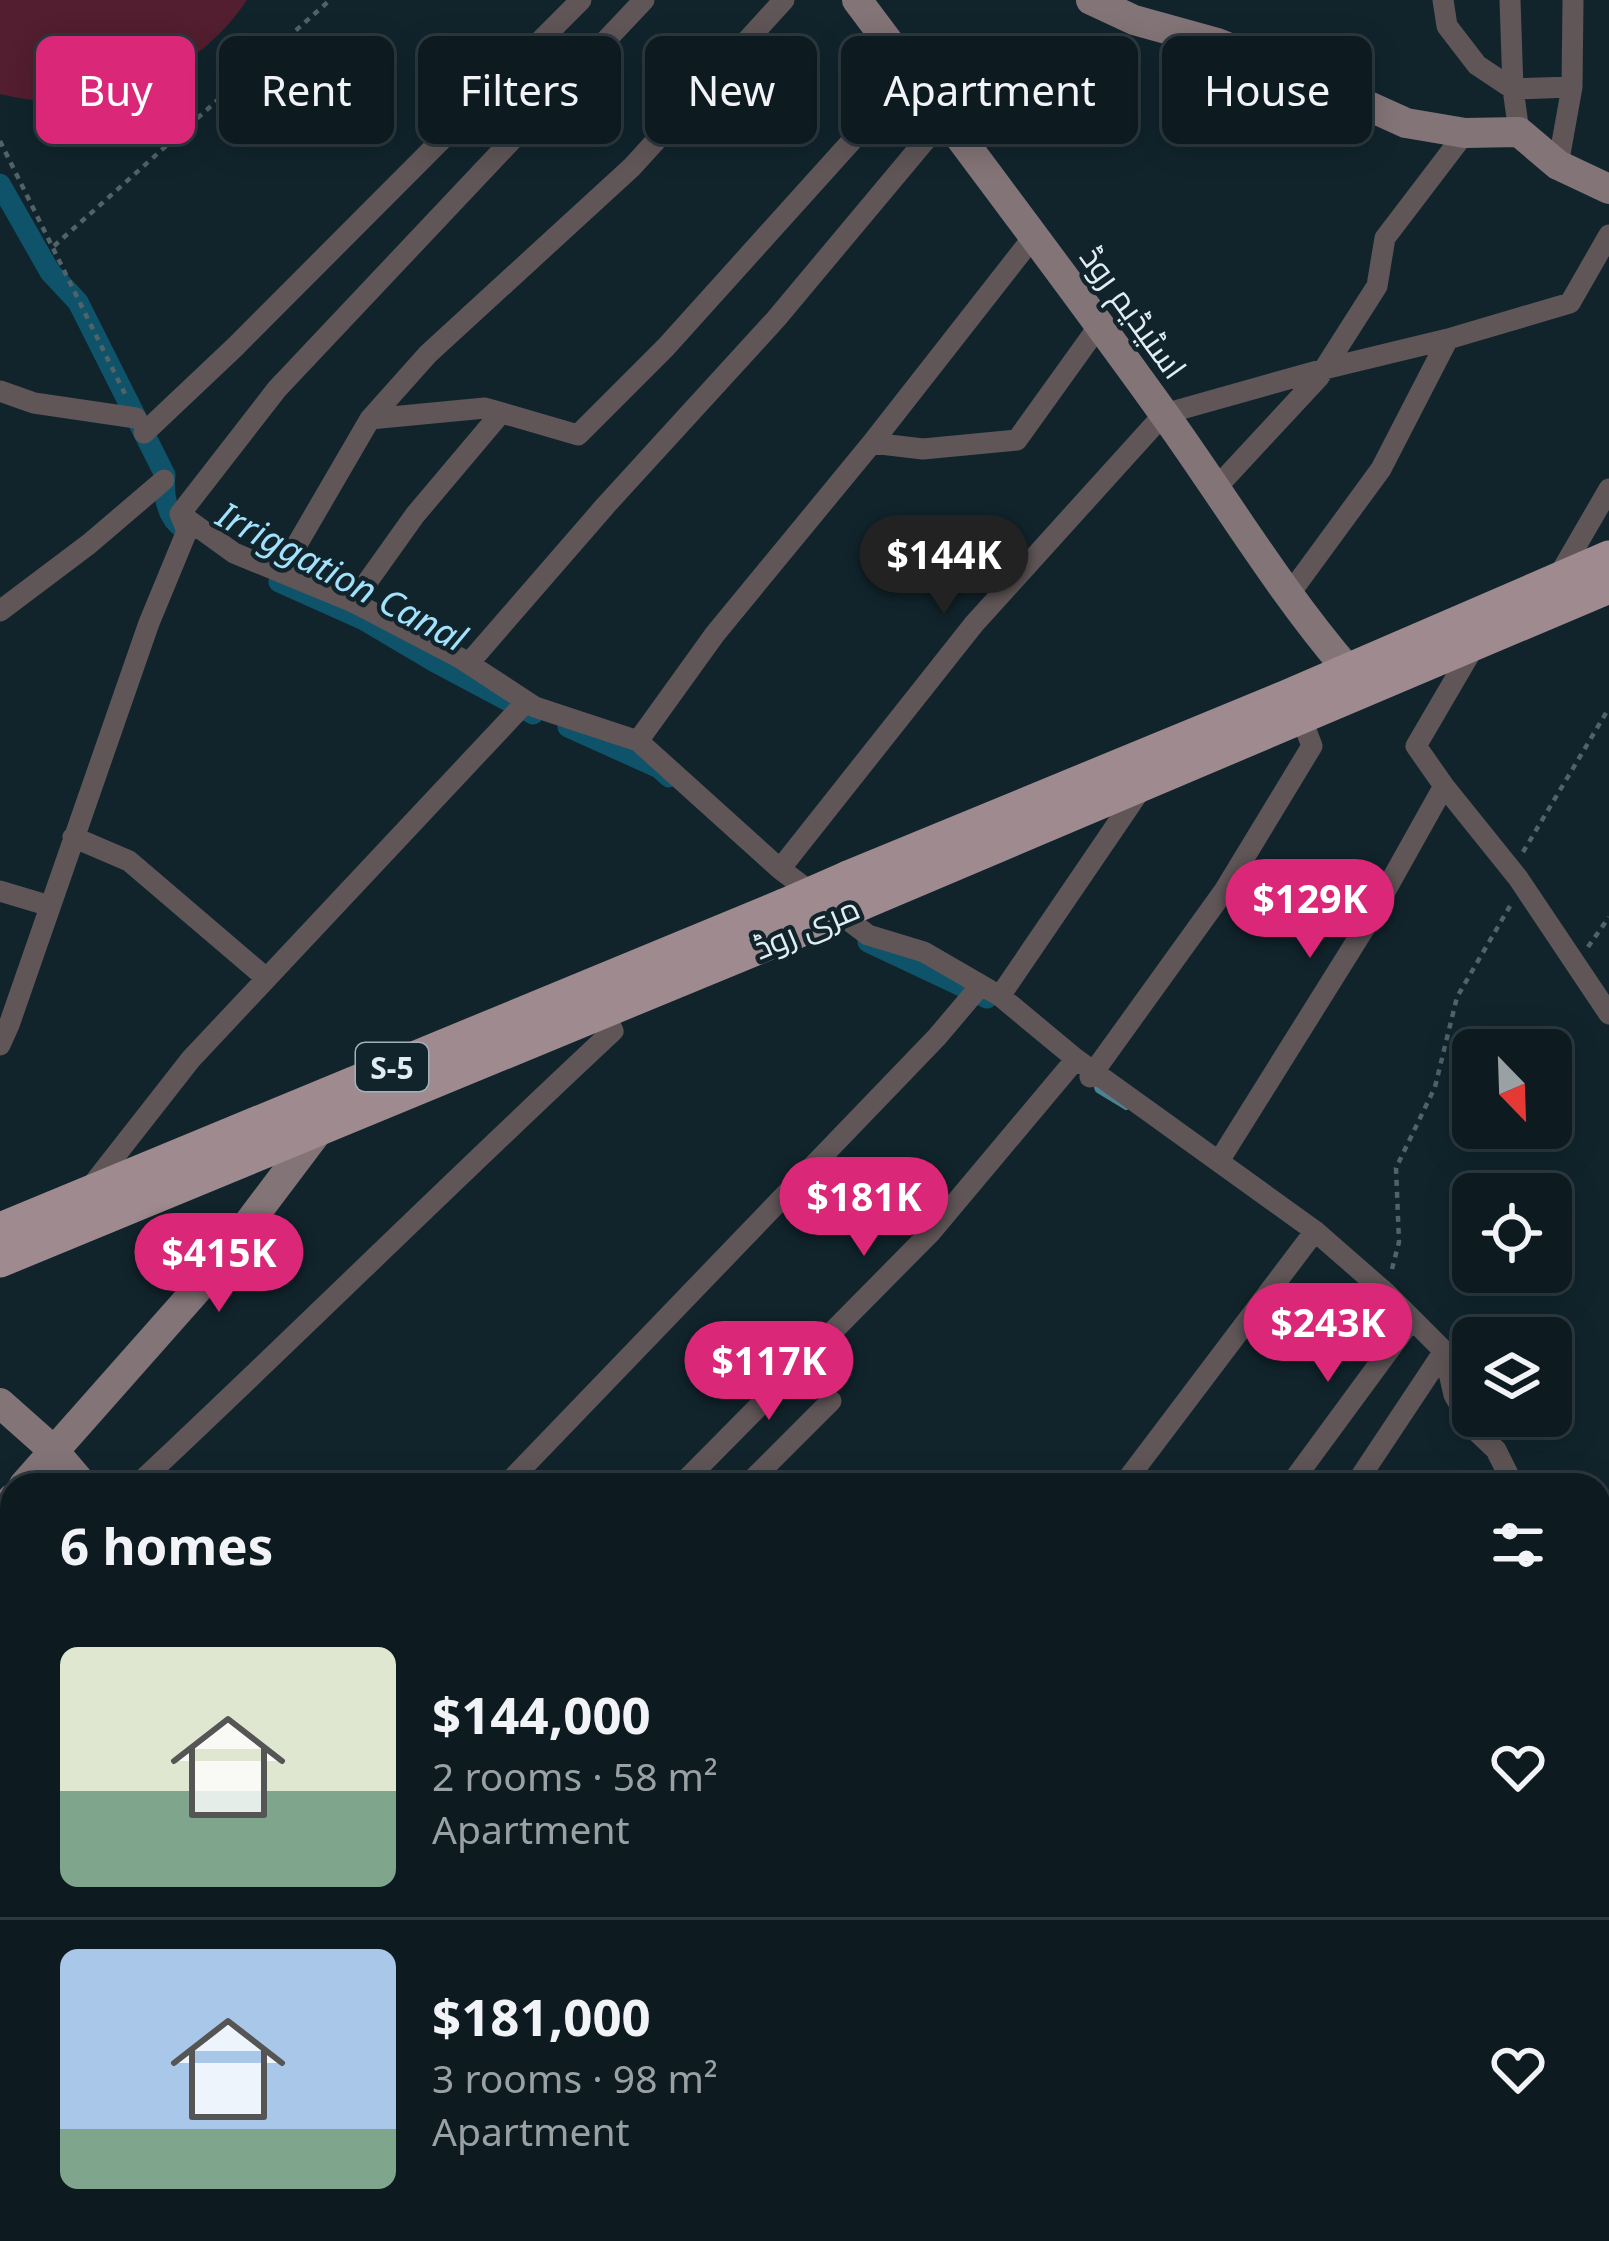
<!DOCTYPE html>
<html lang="en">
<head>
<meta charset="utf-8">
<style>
	body { margin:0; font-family:"Noto Sans",Cairo,sans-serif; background:#16242a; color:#f1f3f6; height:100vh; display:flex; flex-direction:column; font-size:45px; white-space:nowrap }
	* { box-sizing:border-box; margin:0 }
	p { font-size:39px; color:#9aa1a5 }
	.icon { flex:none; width:66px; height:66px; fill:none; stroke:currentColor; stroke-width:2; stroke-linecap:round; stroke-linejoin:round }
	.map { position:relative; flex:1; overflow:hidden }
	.side { position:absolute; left:0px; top:1473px; width:1611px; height:768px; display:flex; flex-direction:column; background:#0d1b21; border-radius:36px 36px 0 0; box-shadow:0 6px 30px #0003,0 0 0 3px #2d393f }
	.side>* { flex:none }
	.guide { position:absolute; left:36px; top:36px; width:1539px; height:108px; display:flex; gap:24px }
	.needle { width:78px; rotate:157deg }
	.fabs { position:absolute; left:1452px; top:1029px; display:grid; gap:24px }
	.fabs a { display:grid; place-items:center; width:120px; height:120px; border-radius:18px; background:#0d1b21; box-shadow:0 6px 30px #0003,0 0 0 3px #2d393f; font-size:60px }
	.price { position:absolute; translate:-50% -102px; padding:0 27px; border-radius:42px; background:#db2777; color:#fff; font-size:39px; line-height:78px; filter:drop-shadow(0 3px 6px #0008) }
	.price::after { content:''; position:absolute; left:50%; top:72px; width:36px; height:27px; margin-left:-18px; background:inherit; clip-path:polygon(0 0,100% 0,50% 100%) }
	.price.active { background:#222; color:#fff }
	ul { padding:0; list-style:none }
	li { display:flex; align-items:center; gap:36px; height:300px; padding:0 60px }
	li+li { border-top:3px solid #2d393f }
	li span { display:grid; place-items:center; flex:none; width:336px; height:240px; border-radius:18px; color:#555 }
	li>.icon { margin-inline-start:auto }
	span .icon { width:144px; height:144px; fill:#fffc; stroke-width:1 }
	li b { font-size:51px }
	h2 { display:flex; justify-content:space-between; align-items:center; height:144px; padding:0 60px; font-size:51px }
	.pill { padding:0 42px; border-radius:18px; background:#0d1b21; box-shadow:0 6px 30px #0003,0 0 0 3px #2d393f; font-size:42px; line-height:108px }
	.pill.active { background:#db2777; color:#fff }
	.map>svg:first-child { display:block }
	.green { fill:#531e2f }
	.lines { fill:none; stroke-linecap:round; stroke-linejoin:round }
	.stream { stroke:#4d8193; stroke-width:6 }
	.canal { stroke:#0e536a; stroke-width:21 }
	.path { stroke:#516269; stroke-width:4.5; stroke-dasharray:6 6; stroke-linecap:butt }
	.lane { stroke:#605658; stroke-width:10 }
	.street { stroke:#605658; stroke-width:21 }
	.secondary { stroke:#837477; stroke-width:30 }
	.primary { stroke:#9f8b8f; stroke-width:33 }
	.primary-bridge { stroke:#9f8b8f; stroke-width:33 }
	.labels { text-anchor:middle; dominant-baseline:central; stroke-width:9; stroke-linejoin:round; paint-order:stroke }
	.shield { fill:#11242c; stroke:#a3b1b7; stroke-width:3 }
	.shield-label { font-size:30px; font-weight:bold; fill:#e1edf2 }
	.street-label { font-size:33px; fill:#e1edf2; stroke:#11242c }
	.water-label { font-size:36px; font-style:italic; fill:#a3e2fd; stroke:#11242c }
</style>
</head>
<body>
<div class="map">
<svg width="1609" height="2241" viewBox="0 0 1609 2241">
	<rect width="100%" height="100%" fill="#11242c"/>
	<path class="green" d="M 0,0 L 247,0 C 192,81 95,118 0,94 Z"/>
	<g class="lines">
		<path class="stream" d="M 1095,1082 L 1098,1090 L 1126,1107"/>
		<path class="canal" d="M 0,184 L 50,272 L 78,302 L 165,475 C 163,494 166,518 184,529
			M 279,582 L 364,620 L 435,662 L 533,714
			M 568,727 L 659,768 L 669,777
			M 868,942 L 987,998"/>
		<path class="path" d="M 0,141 L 125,394
			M 54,246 L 330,0
			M 1523,852 L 1609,708
			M 1588,947 L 1609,917
			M 1392,1269 L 1399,1242 L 1396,1168 L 1435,1087 L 1457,997 L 1510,906"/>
		<path class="lane" d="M 876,2229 L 888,2241"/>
		<path class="street" d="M 1443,0 L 1447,26 L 1477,65 L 1513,89 L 1572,87
			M 1510,0 L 1513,89 L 1519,132
			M 1558,165 L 1572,87 L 1573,0
			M 0,391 L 34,403 L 136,418
			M 370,419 L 485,408 L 578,435 L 666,347 L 912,74
			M 144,433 L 235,347 L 581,0
			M 872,443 L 923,449 L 1017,440 L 1098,327
			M 1216,488 L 1319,377 L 1377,286 L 1385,238 L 1465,133
			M 180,514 L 234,553 L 353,602 L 460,658 L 535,707 L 638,741 L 780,869 L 868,935 L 924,952 L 1000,996 L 1076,1059 L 1315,1231 L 1386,1293 L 1444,1351 L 1454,1395 L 1474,1429 L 1496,1450 L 1508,1474 L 1508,1485
			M 281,572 L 370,419 L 428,354 L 632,167 L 784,0
			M 1558,577 L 1609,489
			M 1288,596 L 1381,469 L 1448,339
			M 353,602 L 415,515 L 501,413
			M 0,611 L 89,544 L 164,480
			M 1475,645 L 1416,746 L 1444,786 L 1518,878 L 1609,1014
			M 469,663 L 606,505 L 776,319 L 944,118
			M 638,741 L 715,634 L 872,443 L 1034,236
			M 73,837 L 129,861 L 266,978
			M 780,869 L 974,624 L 1164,414 L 1324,369 L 1448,339 L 1570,303 L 1609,235
			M 0,891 L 50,906
			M 1000,996 L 1141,789
			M 0,1045 L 9,1025 L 149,623 L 187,531 L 180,514 L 277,389 L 644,0
			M 1090,1077 L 1224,891 L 1312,746 L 1301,717
			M 1219,1161 L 1364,929 L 1444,786
			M 90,1188 L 191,1059 L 526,702
			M 137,1485 C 297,1335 452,1181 613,1031 L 605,1013
			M 506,1485 L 937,1037 L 981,985
			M 681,1485 L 931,1232 L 1076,1059
			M 747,1485 L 831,1401
			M 1123,1485 L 1315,1231
			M 1290,1485 L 1412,1319
			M 1355,1485 L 1444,1351
			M 1599,1519 L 1609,1510
			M 0,2008 L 12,1995
			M 1599,2082 L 1609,2099
			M 0,2163 L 12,2149
			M 182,2241 L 194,2229
			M 354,2241 L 365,2229
			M 454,2241 L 465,2229
			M 575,2241 L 586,2229
			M 646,2241 L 656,2229
			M 1110,2241 L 1121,2229
			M 1228,2241 L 1237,2229
			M 1449,2241 L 1460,2229"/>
		<path class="secondary" d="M 857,0 C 961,139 1066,277 1167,418 C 1227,502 1280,591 1348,670
			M 1091,0 L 1134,20 L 1217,43 L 1313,81 L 1406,123 L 1465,133 L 1519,132 L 1558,165 L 1609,189
			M 0,1403 L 54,1451 L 83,1485
			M 24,1485 L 208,1277 L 321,1127
			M 0,1513 L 12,1499
			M 696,2229 L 707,2241"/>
		<path class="primary" d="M 848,877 L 1285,697 L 1609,557
			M 861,904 L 1609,587
			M 0,1229 L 784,905
			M 0,1261 L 797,932"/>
		<path class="primary-bridge" d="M 784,905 L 848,877
			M 797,932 L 861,904"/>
	</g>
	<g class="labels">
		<rect class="shield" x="356" y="1043" width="72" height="48" rx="9"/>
		<g class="shield-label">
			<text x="392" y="1067">S-5</text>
		</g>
		<g class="street-label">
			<text transform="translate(1134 312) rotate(54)">اسٹیڈیم روڈ</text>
			<text transform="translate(806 927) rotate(-23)">مری روڈ</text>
		</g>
		<g class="water-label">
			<text transform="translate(342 576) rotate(28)">Irriggation Canal</text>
		</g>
	</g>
</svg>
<div class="fabs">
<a><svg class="needle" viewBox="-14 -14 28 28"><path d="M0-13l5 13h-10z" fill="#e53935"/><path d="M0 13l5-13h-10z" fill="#9aa1a5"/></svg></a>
<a><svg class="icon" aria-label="locate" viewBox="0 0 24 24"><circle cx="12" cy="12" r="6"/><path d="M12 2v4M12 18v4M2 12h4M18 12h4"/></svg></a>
<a><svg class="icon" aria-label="layers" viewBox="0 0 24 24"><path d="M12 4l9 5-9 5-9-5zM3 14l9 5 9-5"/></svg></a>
</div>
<b class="price active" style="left:944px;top:617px">$144K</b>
<b class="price" style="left:1310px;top:961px">$129K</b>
<b class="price" style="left:864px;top:1259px">$181K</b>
<b class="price" style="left:219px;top:1315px">$415K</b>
<b class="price" style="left:1328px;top:1385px">$243K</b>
<b class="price" style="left:769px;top:1423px">$117K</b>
<div class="guide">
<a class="pill active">Buy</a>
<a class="pill">Rent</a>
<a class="pill">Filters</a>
<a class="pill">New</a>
<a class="pill">Apartment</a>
<a class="pill">House</a>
</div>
<section class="side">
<h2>6 homes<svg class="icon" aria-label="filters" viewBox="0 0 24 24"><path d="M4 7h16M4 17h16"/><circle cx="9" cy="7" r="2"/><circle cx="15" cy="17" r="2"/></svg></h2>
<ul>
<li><span style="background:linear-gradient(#dfe7d0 60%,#7fa58c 0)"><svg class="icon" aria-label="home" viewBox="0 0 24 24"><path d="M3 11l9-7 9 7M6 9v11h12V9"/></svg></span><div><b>$144,000</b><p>2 rooms · 58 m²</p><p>Apartment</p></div><svg class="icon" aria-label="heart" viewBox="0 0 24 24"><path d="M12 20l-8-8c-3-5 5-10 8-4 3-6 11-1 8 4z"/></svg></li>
<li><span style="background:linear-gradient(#a9c7e8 75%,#7fa58c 0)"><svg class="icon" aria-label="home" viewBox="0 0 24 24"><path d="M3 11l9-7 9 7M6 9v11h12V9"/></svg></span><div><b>$181,000</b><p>3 rooms · 98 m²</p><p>Apartment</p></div><svg class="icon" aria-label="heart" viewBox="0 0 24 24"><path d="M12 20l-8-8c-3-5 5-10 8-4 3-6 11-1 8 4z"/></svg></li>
</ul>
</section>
</div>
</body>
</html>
